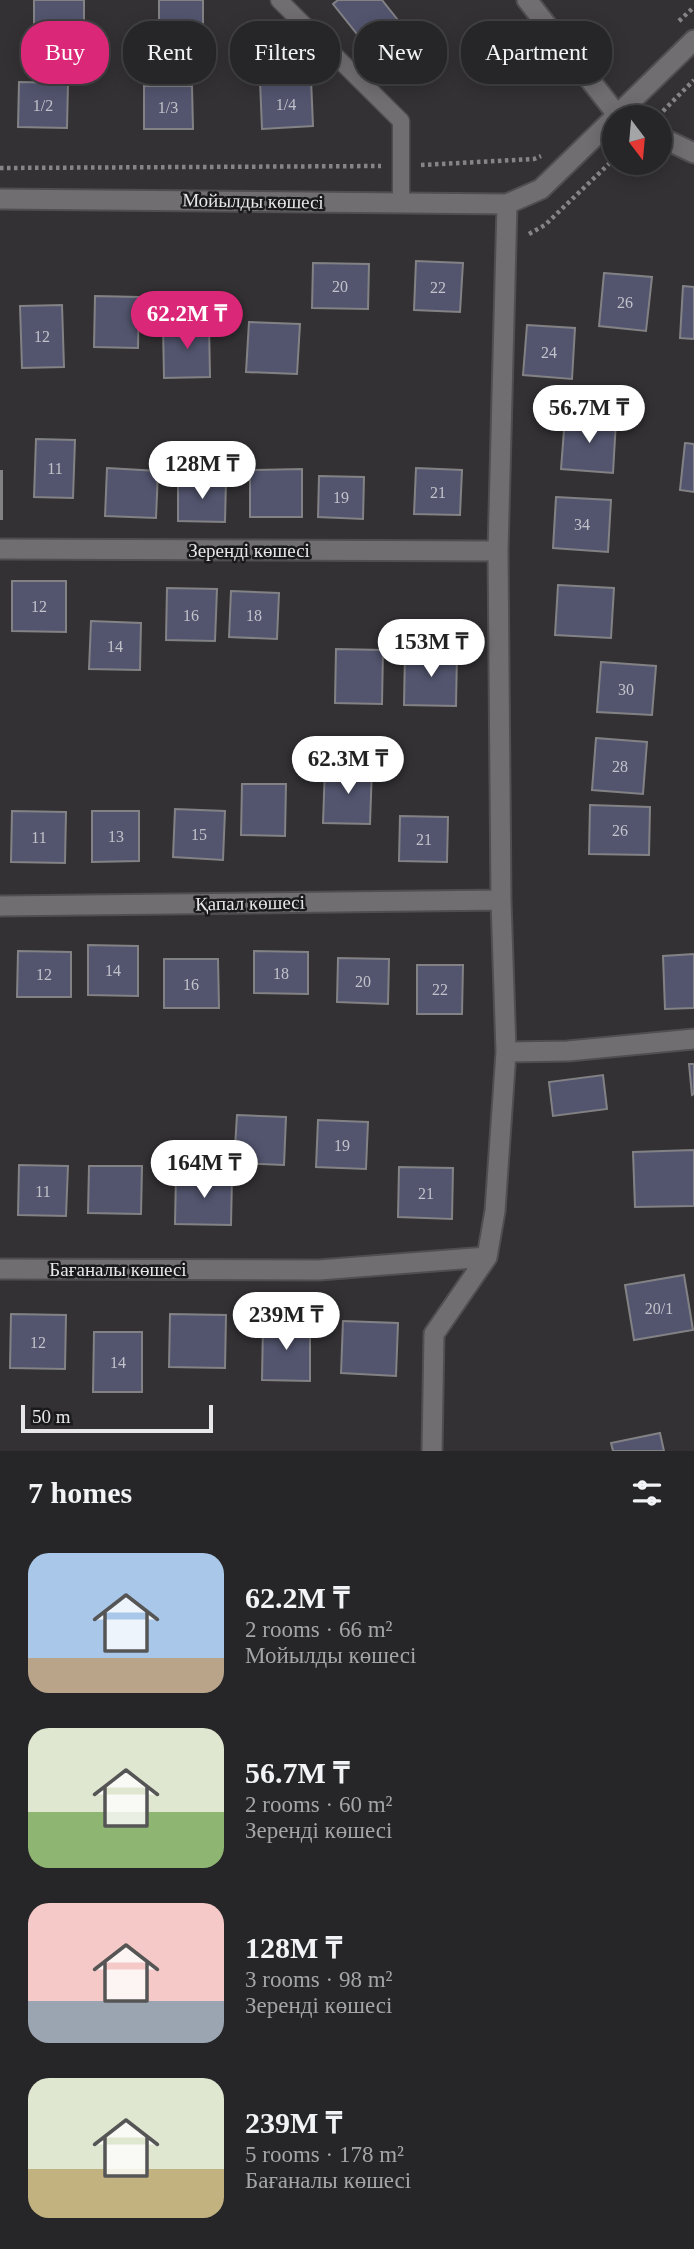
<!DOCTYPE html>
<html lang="en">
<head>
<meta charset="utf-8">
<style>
	body { margin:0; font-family:"Times New Roman",serif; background:#2e2d2f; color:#f1f3f6; height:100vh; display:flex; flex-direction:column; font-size:26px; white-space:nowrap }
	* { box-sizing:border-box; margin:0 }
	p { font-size:23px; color:#a4a5a7 }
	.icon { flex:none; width:38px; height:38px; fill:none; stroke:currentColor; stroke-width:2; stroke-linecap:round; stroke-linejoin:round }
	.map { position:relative; height:1451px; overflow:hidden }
	.drawer { display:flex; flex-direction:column; background:#262527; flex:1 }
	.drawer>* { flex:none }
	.guide { position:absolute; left:21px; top:21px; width:653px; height:63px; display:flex; gap:14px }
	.needle { width:46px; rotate:164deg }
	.fabs { position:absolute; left:602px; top:105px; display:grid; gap:14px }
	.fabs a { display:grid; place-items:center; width:70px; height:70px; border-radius:50%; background:#262527; box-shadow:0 4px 18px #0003,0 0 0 2px #424244; font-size:35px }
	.scale { position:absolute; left:21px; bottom:18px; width:192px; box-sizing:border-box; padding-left:7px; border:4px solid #e7e6e8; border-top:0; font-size:19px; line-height:24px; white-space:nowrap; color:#e7e6e8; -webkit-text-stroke:5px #1a191b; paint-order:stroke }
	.price { position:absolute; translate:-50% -60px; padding:0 16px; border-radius:24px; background:#fff; color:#222; font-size:23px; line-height:46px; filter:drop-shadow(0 2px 4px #0008) }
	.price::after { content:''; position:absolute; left:50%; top:42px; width:21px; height:16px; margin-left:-10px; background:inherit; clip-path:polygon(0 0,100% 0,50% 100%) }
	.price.active { background:#db2777; color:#fff }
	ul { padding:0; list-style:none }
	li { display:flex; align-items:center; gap:21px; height:175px; padding:0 28px }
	li span { display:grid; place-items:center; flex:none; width:196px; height:140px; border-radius:21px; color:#555 }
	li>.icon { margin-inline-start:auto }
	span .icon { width:84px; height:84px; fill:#fffc; stroke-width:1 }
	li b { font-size:30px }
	h2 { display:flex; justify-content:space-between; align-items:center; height:84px; padding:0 28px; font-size:30px }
	.tag { padding:0 24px; border-radius:28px; background:#262527; box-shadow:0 4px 18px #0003,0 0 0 2px #424244; font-size:24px; line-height:63px }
	.tag.active { background:#db2777; color:#fff }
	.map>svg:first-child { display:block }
	.building { fill:#53556f; stroke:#828285; stroke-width:2 }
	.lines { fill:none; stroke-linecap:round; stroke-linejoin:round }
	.service-casing { stroke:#504e50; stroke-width:19 }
	.minor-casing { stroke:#504e50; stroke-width:23 }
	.tertiary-casing { stroke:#504e50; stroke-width:23 }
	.path { stroke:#858486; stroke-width:4.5; stroke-dasharray:3.5 3.5; stroke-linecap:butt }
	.service { stroke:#706e71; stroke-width:16 }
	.minor { stroke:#706e71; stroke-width:19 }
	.tertiary { stroke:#706e71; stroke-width:19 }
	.labels { text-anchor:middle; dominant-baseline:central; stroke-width:5; stroke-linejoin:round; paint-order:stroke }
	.number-label { font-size:16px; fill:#c2c2ca }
	.street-label { font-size:19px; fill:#e7e6e8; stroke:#1a191b }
</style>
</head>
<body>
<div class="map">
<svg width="694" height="1451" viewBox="0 0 694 1451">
	<rect width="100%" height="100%" fill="#333134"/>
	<path class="building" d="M 34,0 L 84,0 L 84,38 L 34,39 Z
		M 159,0 L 203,0 L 203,41 L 159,41 Z
		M 338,0 L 382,0 L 409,34 L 377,59 L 333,4 Z
		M 311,79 L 313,126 L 262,129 L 260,81 Z
		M 19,82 L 68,83 L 67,128 L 18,127 Z
		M 144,86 L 192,86 L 193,129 L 144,129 Z
		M 416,261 L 463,263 L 460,312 L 414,310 Z
		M 313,263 L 369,264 L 368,309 L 312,308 Z
		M 604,273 L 652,277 L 646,331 L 599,326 Z
		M 683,286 L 694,287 L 694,339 L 680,338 Z
		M 95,296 L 139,297 L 138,348 L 94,347 Z
		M 62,305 L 64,367 L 22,368 L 20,306 Z
		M 249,322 L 300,324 L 297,374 L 246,372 Z
		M 209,324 L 210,377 L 164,378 L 163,325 Z
		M 527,325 L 575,328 L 572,379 L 523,375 Z
		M 565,417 L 616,421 L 613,473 L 561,469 Z
		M 36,439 L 75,440 L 73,498 L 34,497 Z
		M 685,443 L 694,444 L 694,492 L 680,490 Z
		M 107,468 L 158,471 L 156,518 L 105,516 Z
		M 416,468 L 462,470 L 460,515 L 414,514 Z
		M 302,469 L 302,517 L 250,517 L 250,470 Z
		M 0,471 L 2,471 L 2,519 L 0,519 Z
		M 319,476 L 364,477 L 363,519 L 318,517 Z
		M 178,480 L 226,480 L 225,522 L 178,521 Z
		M 556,497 L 611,500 L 608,552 L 553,548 Z
		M 12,581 L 66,581 L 66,632 L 12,631 Z
		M 558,585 L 614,588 L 611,638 L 555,635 Z
		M 167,588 L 217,589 L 215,641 L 166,640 Z
		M 231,591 L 279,593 L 277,639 L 229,637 Z
		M 91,621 L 141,623 L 140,670 L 89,669 Z
		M 336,649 L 383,650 L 382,704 L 335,703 Z
		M 405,652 L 457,653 L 456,706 L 404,705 Z
		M 601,662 L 656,666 L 652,715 L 597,712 Z
		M 596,738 L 647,742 L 643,794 L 592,790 Z
		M 325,767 L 372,768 L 370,824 L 323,823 Z
		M 242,784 L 286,784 L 285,836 L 241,835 Z
		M 590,805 L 650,807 L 649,855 L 589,854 Z
		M 175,809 L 225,811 L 223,860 L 173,857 Z
		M 12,811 L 66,812 L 65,863 L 11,862 Z
		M 92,811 L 139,811 L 139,861 L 92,862 Z
		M 400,816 L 448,817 L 447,862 L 399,861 Z
		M 88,945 L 138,946 L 138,996 L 88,995 Z
		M 18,951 L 71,952 L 71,997 L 17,997 Z
		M 254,951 L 308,952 L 308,994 L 254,993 Z
		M 694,954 L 694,1008 L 665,1009 L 663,956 Z
		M 338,958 L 389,959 L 388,1004 L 337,1002 Z
		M 164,959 L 218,959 L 219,1008 L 164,1008 Z
		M 417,965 L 463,965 L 462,1014 L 417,1014 Z
		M 689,1064 L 694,1064 L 694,1094 L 692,1095 Z
		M 603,1075 L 607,1109 L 553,1116 L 549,1082 Z
		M 237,1115 L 286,1117 L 284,1165 L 234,1163 Z
		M 318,1120 L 368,1122 L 366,1169 L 316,1167 Z
		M 694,1150 L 694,1206 L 635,1207 L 633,1152 Z
		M 19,1165 L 68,1166 L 66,1216 L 18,1215 Z
		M 89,1166 L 142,1166 L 141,1214 L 88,1213 Z
		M 399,1167 L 453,1168 L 452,1219 L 398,1217 Z
		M 176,1174 L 232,1175 L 231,1225 L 175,1224 Z
		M 684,1275 L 693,1330 L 634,1340 L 625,1285 Z
		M 11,1314 L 66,1315 L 65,1369 L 10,1368 Z
		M 170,1314 L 226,1315 L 225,1368 L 169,1367 Z
		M 343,1321 L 398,1323 L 396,1376 L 341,1373 Z
		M 263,1324 L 310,1324 L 310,1381 L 262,1380 Z
		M 94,1332 L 142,1332 L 142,1392 L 93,1392 Z
		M 660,1433 L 664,1451 L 613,1451 L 611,1443 Z"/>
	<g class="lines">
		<g class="service-casing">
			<path id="service" d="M 279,0 L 401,121 L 401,203"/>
		</g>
		<g class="minor-casing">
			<path id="minor" d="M 527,0 L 619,117
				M 660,137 L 694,153
				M 0,549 L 498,551
				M 0,906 L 501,900
				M 506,1052 L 568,1051 L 694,1039
				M 0,1269 L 319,1270 L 487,1257
				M 432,1451 L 434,1334 L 487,1257 L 495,1211 L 506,1052 L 501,900 L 498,551 L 507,204"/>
		</g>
		<g class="tertiary-casing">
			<path id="tertiary" d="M 615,117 L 694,40
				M 0,199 L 507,204 L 541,189 L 614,118"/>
		</g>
		<path class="path" d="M 679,21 L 694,7
			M 658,116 L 694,80
			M 421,165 L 534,159 L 541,156
			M 0,168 L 381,166
			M 529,234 L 545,225 L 614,159"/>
		<use href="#service" class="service"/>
		<use href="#minor" class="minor"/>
		<use href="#tertiary" class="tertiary"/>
	</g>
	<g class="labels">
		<g class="number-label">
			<text x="286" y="104">1/4</text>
			<text x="43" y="105">1/2</text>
			<text x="168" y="107">1/3</text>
			<text x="340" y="286">20</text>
			<text x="438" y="287">22</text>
			<text x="625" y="302">26</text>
			<text x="42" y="336">12</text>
			<text x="549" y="352">24</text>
			<text x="55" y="468">11</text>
			<text x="438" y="492">21</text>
			<text x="341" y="497">19</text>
			<text x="582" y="524">34</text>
			<text x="39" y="606">12</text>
			<text x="191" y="615">16</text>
			<text x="254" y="615">18</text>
			<text x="115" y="646">14</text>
			<text x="626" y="689">30</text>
			<text x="620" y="766">28</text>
			<text x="620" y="830">26</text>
			<text x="199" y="834">15</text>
			<text x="116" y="836">13</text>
			<text x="39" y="837">11</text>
			<text x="424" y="839">21</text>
			<text x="113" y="970">14</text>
			<text x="281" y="973">18</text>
			<text x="44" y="974">12</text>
			<text x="363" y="981">20</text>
			<text x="191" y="984">16</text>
			<text x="440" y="989">22</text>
			<text x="342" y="1145">19</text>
			<text x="43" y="1191">11</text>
			<text x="426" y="1193">21</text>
			<text x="659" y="1308">20/1</text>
			<text x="38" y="1342">12</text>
			<text x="118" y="1362">14</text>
		</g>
		<g class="street-label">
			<text transform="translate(253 201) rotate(1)">Мойылды көшесі</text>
			<text x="249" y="550">Зеренді көшесі</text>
			<text transform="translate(250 903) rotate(-1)">Қапал көшесі</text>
			<text x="118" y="1269">Бағаналы көшесі</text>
		</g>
	</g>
</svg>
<div class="fabs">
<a><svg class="needle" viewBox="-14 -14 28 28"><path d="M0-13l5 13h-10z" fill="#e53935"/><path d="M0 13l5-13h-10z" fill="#a4a5a7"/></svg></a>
</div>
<div class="scale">50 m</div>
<b class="price active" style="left:187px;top:351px">62.2M ₸</b>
<b class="price" style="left:589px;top:445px">56.7M ₸</b>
<b class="price" style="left:202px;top:501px">128M ₸</b>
<b class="price" style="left:431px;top:679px">153M ₸</b>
<b class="price" style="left:348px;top:796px">62.3M ₸</b>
<b class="price" style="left:204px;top:1200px">164M ₸</b>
<b class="price" style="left:286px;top:1352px">239M ₸</b>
<div class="guide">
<a class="tag active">Buy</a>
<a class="tag">Rent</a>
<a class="tag">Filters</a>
<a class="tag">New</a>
<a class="tag">Apartment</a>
</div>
</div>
<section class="drawer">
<h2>7 homes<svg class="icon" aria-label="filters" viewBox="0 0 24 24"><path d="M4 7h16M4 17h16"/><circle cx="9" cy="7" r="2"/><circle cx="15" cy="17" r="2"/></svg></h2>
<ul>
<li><span style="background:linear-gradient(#a9c7e8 75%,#b9a48a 0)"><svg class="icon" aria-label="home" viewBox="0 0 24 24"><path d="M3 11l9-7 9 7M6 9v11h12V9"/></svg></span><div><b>62.2M ₸</b><p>2 rooms · 66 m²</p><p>Мойылды көшесі</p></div></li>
<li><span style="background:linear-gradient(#dfe7d0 60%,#8fb573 0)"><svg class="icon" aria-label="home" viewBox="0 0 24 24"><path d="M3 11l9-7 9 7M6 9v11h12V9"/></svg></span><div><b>56.7M ₸</b><p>2 rooms · 60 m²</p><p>Зеренді көшесі</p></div></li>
<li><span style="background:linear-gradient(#f6c9c9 70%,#9aa5b1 0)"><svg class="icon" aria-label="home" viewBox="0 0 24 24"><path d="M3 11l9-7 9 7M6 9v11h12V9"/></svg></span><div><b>128M ₸</b><p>3 rooms · 98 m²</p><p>Зеренді көшесі</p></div></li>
<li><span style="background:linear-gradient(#dfe7d0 65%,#c2b280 0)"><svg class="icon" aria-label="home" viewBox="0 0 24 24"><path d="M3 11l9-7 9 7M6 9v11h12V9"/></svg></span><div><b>239M ₸</b><p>5 rooms · 178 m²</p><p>Бағаналы көшесі</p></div></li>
</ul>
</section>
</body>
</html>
